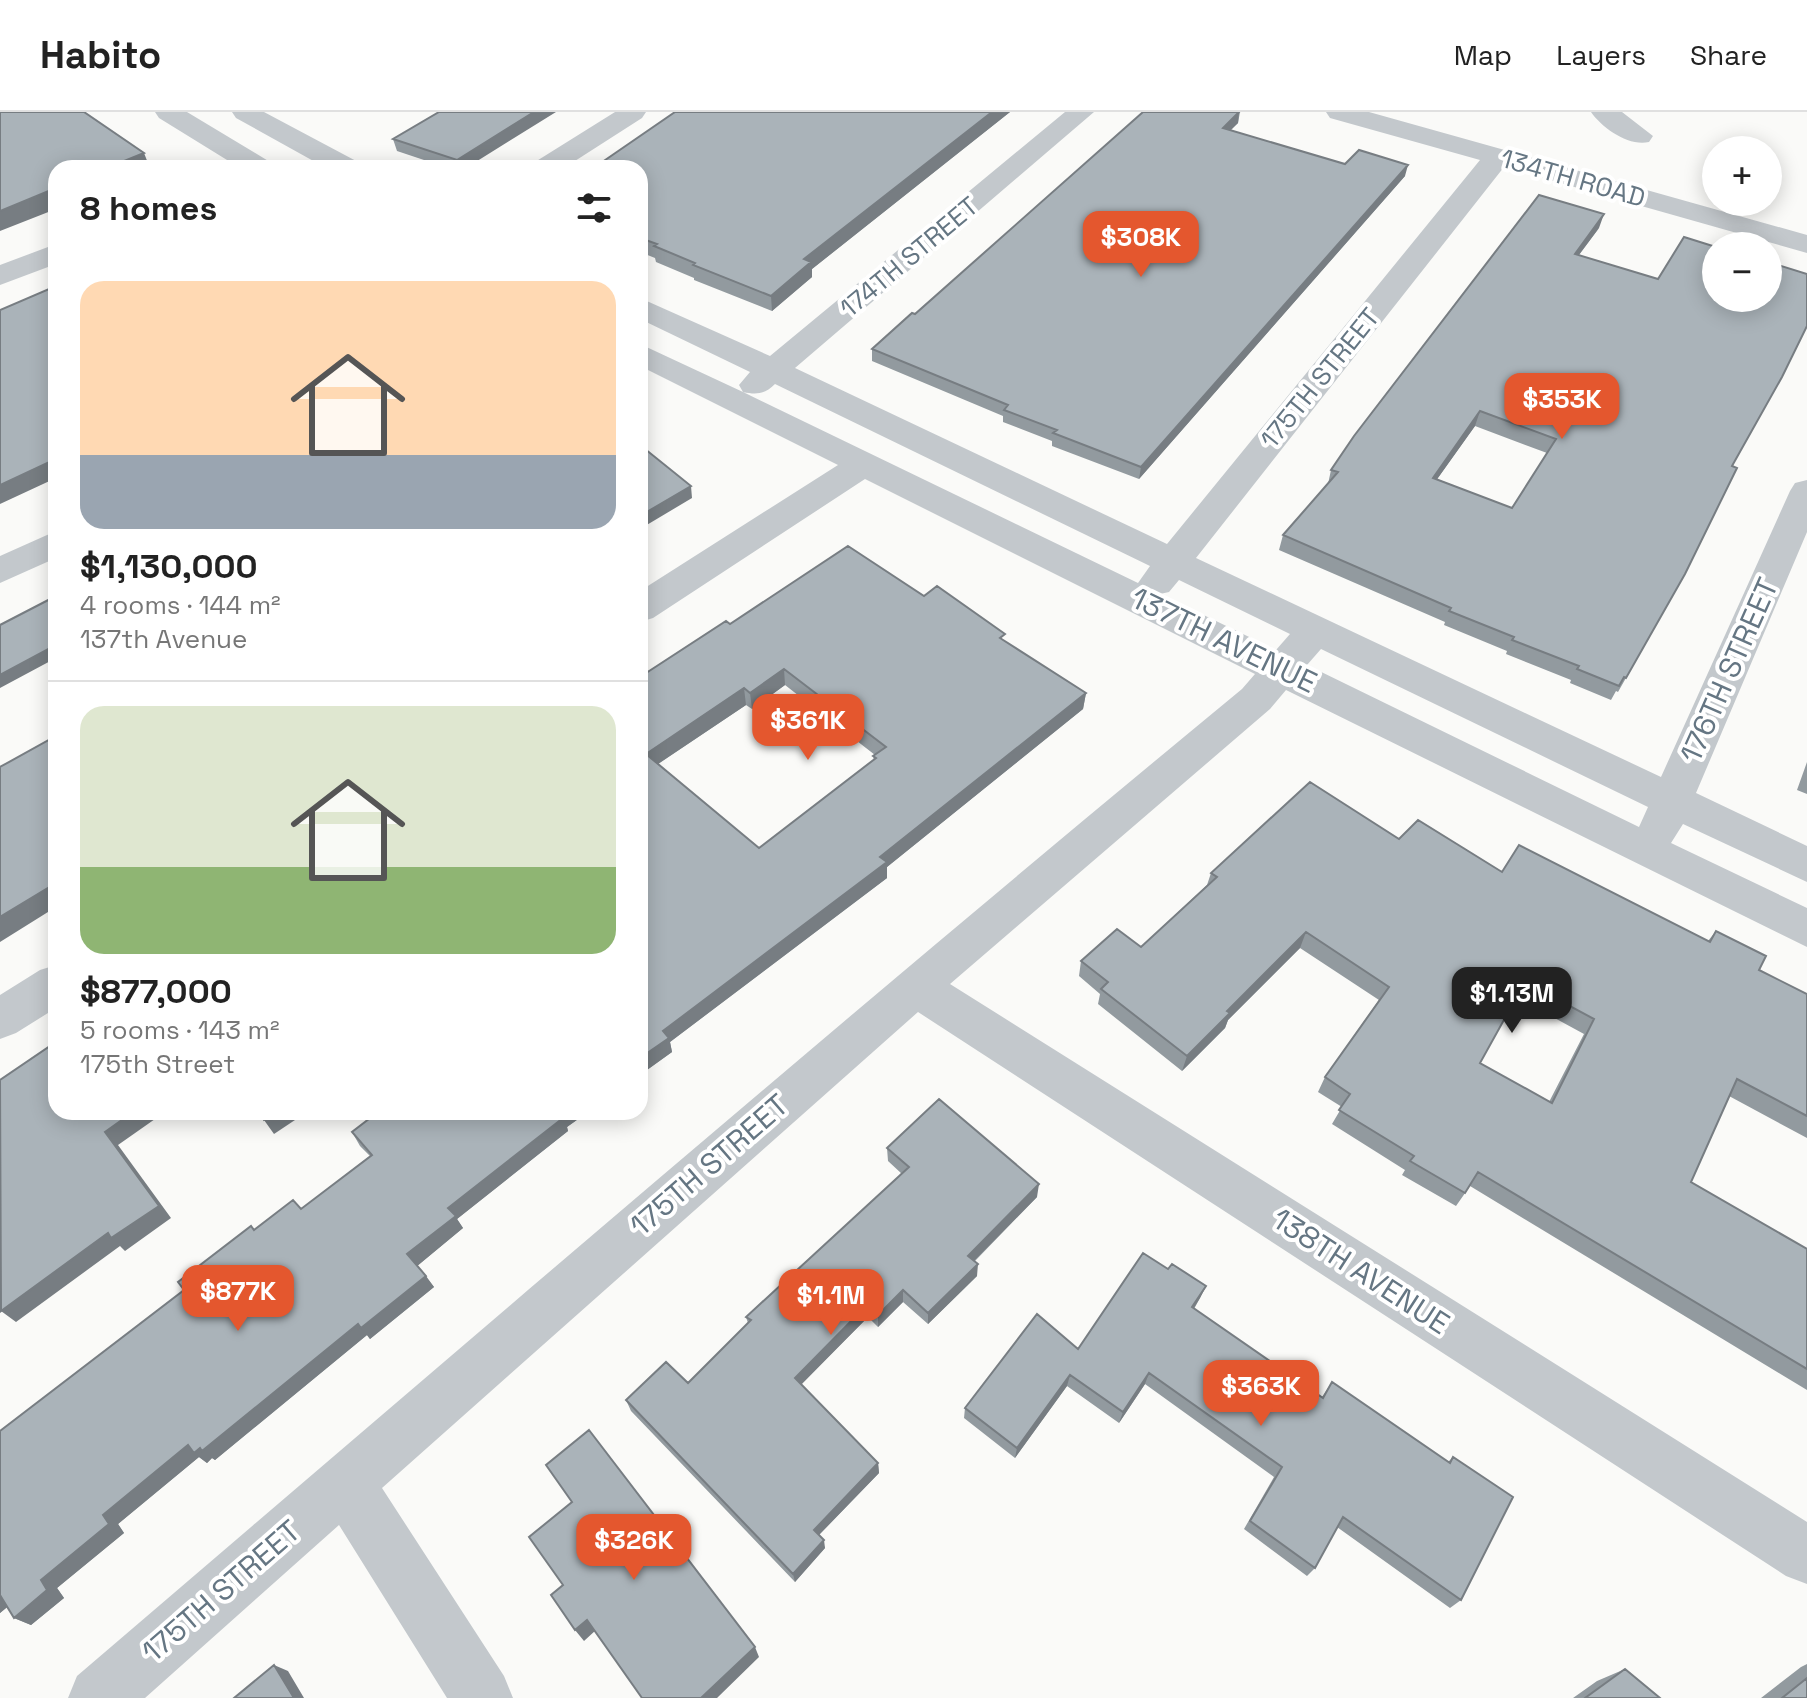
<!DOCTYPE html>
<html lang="en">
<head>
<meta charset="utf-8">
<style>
	body { margin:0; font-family:"Space Grotesk",sans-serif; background:#f6f6f6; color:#222; height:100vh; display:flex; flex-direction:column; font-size:30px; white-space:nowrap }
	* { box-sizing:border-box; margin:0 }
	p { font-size:26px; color:#767676 }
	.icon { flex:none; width:44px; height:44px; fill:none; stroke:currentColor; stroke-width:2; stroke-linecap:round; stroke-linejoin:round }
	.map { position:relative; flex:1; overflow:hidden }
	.drawer { position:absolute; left:48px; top:48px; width:600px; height:960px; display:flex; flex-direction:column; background:#fff; border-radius:24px; box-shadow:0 4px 20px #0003 }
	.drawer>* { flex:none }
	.fabs { position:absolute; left:1702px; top:24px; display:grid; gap:16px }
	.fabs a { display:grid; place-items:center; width:80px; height:80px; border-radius:50%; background:#fff; box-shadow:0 4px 20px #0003; font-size:40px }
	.price { position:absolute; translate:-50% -68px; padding:0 18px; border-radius:16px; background:#e4572e; color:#fff; font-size:26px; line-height:52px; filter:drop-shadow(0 2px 4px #0008) }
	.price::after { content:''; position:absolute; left:50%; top:48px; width:24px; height:18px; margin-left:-12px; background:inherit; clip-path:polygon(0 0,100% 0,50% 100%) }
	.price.current { background:#222; color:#fff }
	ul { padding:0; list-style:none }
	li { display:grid; align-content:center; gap:16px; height:424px; padding:0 32px }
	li+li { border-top:2px solid #e0e0e0 }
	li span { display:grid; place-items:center; height:248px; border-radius:24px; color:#555 }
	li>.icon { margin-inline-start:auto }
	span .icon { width:144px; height:144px; fill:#fffc; stroke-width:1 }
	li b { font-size:34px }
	h2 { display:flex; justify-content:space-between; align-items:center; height:96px; padding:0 32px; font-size:34px }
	header { display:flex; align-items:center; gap:48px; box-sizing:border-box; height:112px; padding:0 40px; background:#fff; border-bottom:2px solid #e0e0e0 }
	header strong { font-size:38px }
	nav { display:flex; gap:44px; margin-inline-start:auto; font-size:28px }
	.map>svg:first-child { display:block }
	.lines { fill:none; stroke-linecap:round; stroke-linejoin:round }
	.minor { fill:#c3c8cc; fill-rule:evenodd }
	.wall { fill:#929a9f; fill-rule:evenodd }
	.shaded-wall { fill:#777d82 }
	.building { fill:#aab3b9; stroke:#777d82; stroke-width:2; fill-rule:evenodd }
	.labels { text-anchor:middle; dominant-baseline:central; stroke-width:8; stroke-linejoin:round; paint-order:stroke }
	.far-street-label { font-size:26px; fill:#657683; stroke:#fff }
	.street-label { font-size:30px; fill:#657683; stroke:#fff }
</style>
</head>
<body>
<header>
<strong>Habito</strong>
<nav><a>Map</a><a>Layers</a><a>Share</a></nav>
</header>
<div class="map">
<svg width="1807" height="1586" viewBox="0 0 1807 1586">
	<rect width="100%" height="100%" fill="#fafaf8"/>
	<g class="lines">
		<path class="minor" d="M 155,0 L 187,0 L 270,50 L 274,56 L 240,56 L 159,6 Z
			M 232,0 L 264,0 L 358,50 L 362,56 L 326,56 L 236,6 Z
			M 615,0 L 646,0 L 642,6 L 564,56 L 531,56 L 535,50 Z
			M 1065,0 L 1094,0 L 795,256 L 1167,432 L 1480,48 L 1330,6 L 1326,0 L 1369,0 L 1807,123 L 1807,141 L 1504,55 L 1196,446 L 1661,665 L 1790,379 L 1795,371 L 1807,368 L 1807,420 L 1696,681 L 1807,734 L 1807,770 L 1683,712 L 1671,731 L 1807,796 L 1807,835 L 1286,578 L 1270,597 L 950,872 L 1807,1410 L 1807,1472 L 1786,1464 L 918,900 L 382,1376 L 504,1564 L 513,1586 L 447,1586 L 339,1413 L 145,1586 L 68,1586 L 77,1564 C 464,1233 849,901 1242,577 L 1255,562 L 865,367 L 653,506 L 640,510 L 640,479 L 838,353 L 640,254 L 640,232 L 743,280 L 739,273 L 750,260 L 640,207 L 640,186 L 770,244 ZM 775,272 L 1150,454 L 1138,471 L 743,280 C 757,283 765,282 775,272 ZM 1179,468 L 1290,522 L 1276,538 L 1160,482 L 1169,480 ZM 1321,537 L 1648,695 L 1639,715 L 1307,553 Z
			M 1591,0 L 1622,0 L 1653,24 L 1649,30 C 1629,35 1602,16 1591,0 Z
			M 56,132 L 56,152 L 0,173 L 0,153 Z
			M 56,419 L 56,446 L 0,471 L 0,444 Z
			M 56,853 L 56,896 L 16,921 L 0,927 L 0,883 L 40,858 Z"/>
	</g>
	<path class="wall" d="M 439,0 L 466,56 L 448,56 L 397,39 L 393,27 Z
		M 675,0 L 1010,0 L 812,157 L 812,165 L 772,199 L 694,168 L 694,166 L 656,150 L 655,146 L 640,140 L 640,56 L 587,56 L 590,54 L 595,55 Z
		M 1143,0 L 1240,0 L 1238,11 L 1230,18 L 1345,52 L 1405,64 L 1139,367 L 1052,334 L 1052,329 L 1003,310 L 1003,304 L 872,249 L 872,237 L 915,202 Z
		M 1599,116 L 1579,143 L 1732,354 L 1685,462 L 1618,580 L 1616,579 L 1611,588 L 1570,571 L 1571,568 L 1506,542 L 1507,539 L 1444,513 L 1445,510 L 1279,438 L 1283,423 L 1328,372 L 1331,358 ZM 1475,314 L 1547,341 L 1512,396 L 1437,367 Z
		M 924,484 L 1004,529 L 1086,581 L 1083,597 L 887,755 L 887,766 L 670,930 L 672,940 L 640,963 L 640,565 L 730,512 ZM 785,573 L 875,643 L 873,644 L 874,648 L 759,736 L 658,652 L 746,593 L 752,597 Z
		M 1807,650 L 1807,682 L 1797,678 Z
		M 1399,727 L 1502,760 L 1708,829 L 1716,819 L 1759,858 L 1807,882 L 1807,1026 L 1729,984 L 1691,1070 L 1807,1137 L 1807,1278 L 1470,1074 L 1456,1094 L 1402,1063 L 1405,1058 L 1332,1012 L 1342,995 L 1318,980 L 1325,965 L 1379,888 L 1300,836 L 1228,908 L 1225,916 L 1182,959 L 1098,892 L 1100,882 L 1079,864 L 1081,849 L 1141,835 L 1207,773 L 1211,761 ZM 1516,885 L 1584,922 L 1549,990 L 1480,951 Z
		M 378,1000 L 588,1000 L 567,1015 L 568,1019 L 457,1107 L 463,1116 L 417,1154 L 434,1175 L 370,1227 L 367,1223 L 215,1348 L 212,1346 L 207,1351 L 199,1345 L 118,1412 L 124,1421 L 57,1476 L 64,1486 L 31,1513 L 14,1506 L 7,1495 L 0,1501 L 0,1319 L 184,1178 L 254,1118 L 301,1097 L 370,1044 L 360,1034 L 352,1020 Z
		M 887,1036 L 1037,1085 L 975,1149 L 977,1164 L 928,1212 L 903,1190 L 878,1215 L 868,1205 L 801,1272 L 878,1351 L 879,1361 L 819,1423 L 825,1436 L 795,1470 L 631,1299 L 626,1288 L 688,1271 L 748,1211 L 746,1205 L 902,1062 L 888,1049 Z
		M 1168,1157 L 1206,1174 L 1200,1186 L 1194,1197 L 1322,1285 L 1332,1270 L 1448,1350 L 1453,1345 L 1461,1488 L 1450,1496 L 1337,1415 L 1315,1456 L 1307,1464 L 1244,1417 L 1274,1365 L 1145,1272 L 1119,1311 L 1067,1274 L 1015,1346 L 964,1306 L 965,1296 L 1078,1237 Z
		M 1807,1552 L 1807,1586 L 1761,1586 L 1801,1555 Z
		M 1625,1557 L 1660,1586 L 1573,1586 L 1597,1569 Z"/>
	<path class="shaded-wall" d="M 534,0 L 556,0 L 466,56 L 459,56 L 457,48 Z
		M 992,0 L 1010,0 L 812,157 L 812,165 L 772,199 L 771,184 L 804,147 Z
		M 1239,0 L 1238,11 L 1221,28 L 1223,16 Z
		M 144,41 L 150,56 L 107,56 Z
		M 1408,53 L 1405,64 L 1139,367 L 1141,355 Z
		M 56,76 L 56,97 L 0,119 L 0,99 Z
		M 1604,102 L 1599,116 L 1569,156 L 1575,142 Z
		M 1480,299 L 1475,314 L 1428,380 L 1433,366 Z
		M 56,347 L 56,366 L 0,392 L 0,373 Z
		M 691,374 L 692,386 L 640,417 L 640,404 Z
		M 56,533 L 56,546 L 0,576 L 0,563 Z
		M 784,557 L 785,573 L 752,597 L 750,581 Z
		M 744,576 L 746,593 L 649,658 L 646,642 Z
		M 1086,581 L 1083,597 L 887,755 L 887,766 L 670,930 L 672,940 L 640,963 L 640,946 L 663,919 Z
		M 56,771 L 56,795 L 0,830 L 0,805 Z
		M 1306,820 L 1300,836 L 1228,908 L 1225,916 L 1182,959 L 1187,944 L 1227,899 Z
		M 133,1000 L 165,1000 L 118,1033 L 171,1106 L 125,1139 L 120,1134 L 16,1210 L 1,1199 L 105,1020 Z
		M 276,1000 L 307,1000 L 274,1022 L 264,1008 Z
		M 564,1000 L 588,1000 L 567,1015 L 568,1019 L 457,1107 L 463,1116 L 416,1155 L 407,1142 L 448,1096 Z
		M 1039,1072 L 1037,1085 L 967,1156 L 968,1144 Z
		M 978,1152 L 977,1164 L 928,1212 L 928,1201 Z
		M 426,1164 L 434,1175 L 370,1227 L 367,1223 L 215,1348 L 212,1346 L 207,1351 L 199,1345 L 118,1412 L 124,1421 L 57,1476 L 64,1486 L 31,1513 L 14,1506 L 41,1468 L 103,1403 L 188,1333 Z
		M 1206,1174 L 1200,1186 L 1187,1207 L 1192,1195 Z
		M 903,1178 L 903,1190 L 878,1215 L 878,1203 Z
		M 867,1193 L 868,1205 L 797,1277 L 795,1266 Z
		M 1149,1261 L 1145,1272 L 1119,1311 L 1123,1300 Z
		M 1070,1263 L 1067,1274 L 1015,1346 L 1017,1336 Z
		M 878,1351 L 879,1361 L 816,1426 L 814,1418 Z
		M 824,1428 L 825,1436 L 795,1470 L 793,1462 Z
		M 0,1481 L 16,1488 L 0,1501 Z
		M 587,1508 L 596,1518 L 584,1529 L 575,1518 Z
		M 755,1535 L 759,1545 L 717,1586 L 701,1586 Z
		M 274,1553 L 288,1559 L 304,1586 L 294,1586 Z"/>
	<path class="building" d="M 0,0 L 84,0 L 144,41 L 107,56 L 56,56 L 56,76 L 0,99 Z
		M 439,0 L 534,0 L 457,48 L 393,27 Z
		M 675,0 L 992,0 L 804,147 L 811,150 L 771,184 L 693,153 L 695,151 L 654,134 L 657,132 L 640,126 L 640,56 L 587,56 L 590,54 L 595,55 Z
		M 1143,0 L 1239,0 L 1223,16 L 1345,52 L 1359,38 L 1408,53 L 1141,355 L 1053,321 L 1057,318 L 1004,298 L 1008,293 L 872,237 L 912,201 L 915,202 Z
		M 1539,83 L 1604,102 L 1575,142 L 1658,167 L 1684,125 L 1716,135 L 1716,186 L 1768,186 L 1768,150 L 1807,162 L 1807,214 L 1782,265 L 1732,354 L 1737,356 L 1685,462 L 1626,566 L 1624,565 L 1619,574 L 1577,557 L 1579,554 L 1512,528 L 1514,525 L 1449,499 L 1451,496 L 1283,423 L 1338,360 L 1331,358 L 1354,324 ZM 1480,299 L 1556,327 L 1512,396 L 1433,366 Z
		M 56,174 L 56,347 L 0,373 L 0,198 Z
		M 640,333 L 691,374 L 640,404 Z
		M 848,434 L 924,484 L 937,474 L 1005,522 L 1000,526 L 1086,581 L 880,745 L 887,750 L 663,919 L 669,926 L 640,946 L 640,565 L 726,509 L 730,512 ZM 784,557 L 886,635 L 873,644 L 876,646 L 759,736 L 646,642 L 744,576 L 750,581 Z
		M 56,484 L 56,533 L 0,563 L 0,513 Z
		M 56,624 L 56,733 L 52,735 L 56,739 L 56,771 L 0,805 L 0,655 Z
		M 1310,670 L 1399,727 L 1418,708 L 1502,760 L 1519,733 L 1710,830 L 1716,819 L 1766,844 L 1759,858 L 1807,882 L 1807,1004 L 1737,967 L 1691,1070 L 1807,1137 L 1807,1257 L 1478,1060 L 1465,1081 L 1410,1049 L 1414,1044 L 1339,998 L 1350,982 L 1325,965 L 1389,875 L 1306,820 L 1227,899 L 1230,901 L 1187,944 L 1101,877 L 1108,870 L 1081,849 L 1117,817 L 1141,835 L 1217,765 L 1211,761 ZM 1525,870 L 1594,907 L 1552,991 L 1480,951 Z
		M 56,930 L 56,1000 L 133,1000 L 105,1020 L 159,1094 L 111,1126 L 108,1121 L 1,1199 L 0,968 Z
		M 939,987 L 1039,1072 L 968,1144 L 978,1152 L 928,1201 L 903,1178 L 878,1203 L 867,1193 L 795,1266 L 878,1351 L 814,1418 L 824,1428 L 793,1462 L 626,1288 L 666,1250 L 688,1271 L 751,1208 L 746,1205 L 909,1055 L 887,1036 Z
		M 258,1000 L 276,1000 L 264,1008 Z
		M 378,1000 L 564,1000 L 560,1003 L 563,1006 L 448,1096 L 456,1104 L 407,1142 L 426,1164 L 361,1216 L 358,1212 L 202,1339 L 200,1336 L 194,1341 L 188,1333 L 103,1403 L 109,1412 L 41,1468 L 47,1478 L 14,1506 L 0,1483 L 0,1319 L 184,1178 L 178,1170 L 251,1114 L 254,1118 L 293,1088 L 301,1097 L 372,1043 L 352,1020 Z
		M 1143,1141 L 1168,1157 L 1172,1152 L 1206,1174 L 1192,1195 L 1323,1286 L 1332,1270 L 1450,1351 L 1453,1345 L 1513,1385 L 1461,1488 L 1343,1405 L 1315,1456 L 1250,1409 L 1282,1355 L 1149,1261 L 1123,1300 L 1070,1263 L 1017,1336 L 965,1296 L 1037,1202 L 1078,1237 Z
		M 589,1318 L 755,1535 L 701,1586 L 642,1586 L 587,1508 L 575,1518 L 551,1483 L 563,1473 L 529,1425 L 572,1390 L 546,1353 Z
		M 274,1553 L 294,1586 L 234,1586 Z
		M 1625,1557 L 1660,1586 L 1585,1586 Z
		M 1807,1566 L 1807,1586 L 1782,1586 Z"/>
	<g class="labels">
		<g class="far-street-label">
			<text transform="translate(1573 66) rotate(16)">134TH ROAD</text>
			<text transform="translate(909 145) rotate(-40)">174TH STREET</text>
			<text transform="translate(1320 266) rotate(-51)">175TH STREET</text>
		</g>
		<g class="street-label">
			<text transform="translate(1224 528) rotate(26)">137TH AVENUE</text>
			<text transform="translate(1729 558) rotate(-66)">176TH STREET</text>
			<text transform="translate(709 1053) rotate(-41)">175TH STREET</text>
			<text transform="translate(1361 1159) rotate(33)">138TH AVENUE</text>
			<text transform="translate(221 1479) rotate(-41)">175TH STREET</text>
		</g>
	</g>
</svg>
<div class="fabs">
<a>+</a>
<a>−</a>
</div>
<b class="price" style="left:1141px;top:167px">$308K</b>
<b class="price" style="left:1562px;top:329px">$353K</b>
<b class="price" style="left:808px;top:650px">$361K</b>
<b class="price current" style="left:1512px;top:923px">$1.13M</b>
<b class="price" style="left:238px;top:1221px">$877K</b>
<b class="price" style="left:831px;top:1225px">$1.1M</b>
<b class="price" style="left:1261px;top:1316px">$363K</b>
<b class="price" style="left:634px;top:1470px">$326K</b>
<section class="drawer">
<h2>8 homes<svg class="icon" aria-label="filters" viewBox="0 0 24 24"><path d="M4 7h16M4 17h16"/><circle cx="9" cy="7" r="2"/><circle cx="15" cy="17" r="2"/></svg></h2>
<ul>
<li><span style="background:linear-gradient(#ffd9b3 70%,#9aa5b1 0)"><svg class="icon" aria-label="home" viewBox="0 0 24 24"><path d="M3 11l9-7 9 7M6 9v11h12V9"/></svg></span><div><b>$1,130,000</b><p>4 rooms · 144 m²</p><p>137th Avenue</p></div></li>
<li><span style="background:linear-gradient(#dfe7d0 65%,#8fb573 0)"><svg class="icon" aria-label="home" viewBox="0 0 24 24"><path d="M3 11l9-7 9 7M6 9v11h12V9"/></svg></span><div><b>$877,000</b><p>5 rooms · 143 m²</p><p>175th Street</p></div></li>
</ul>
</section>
</div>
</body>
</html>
